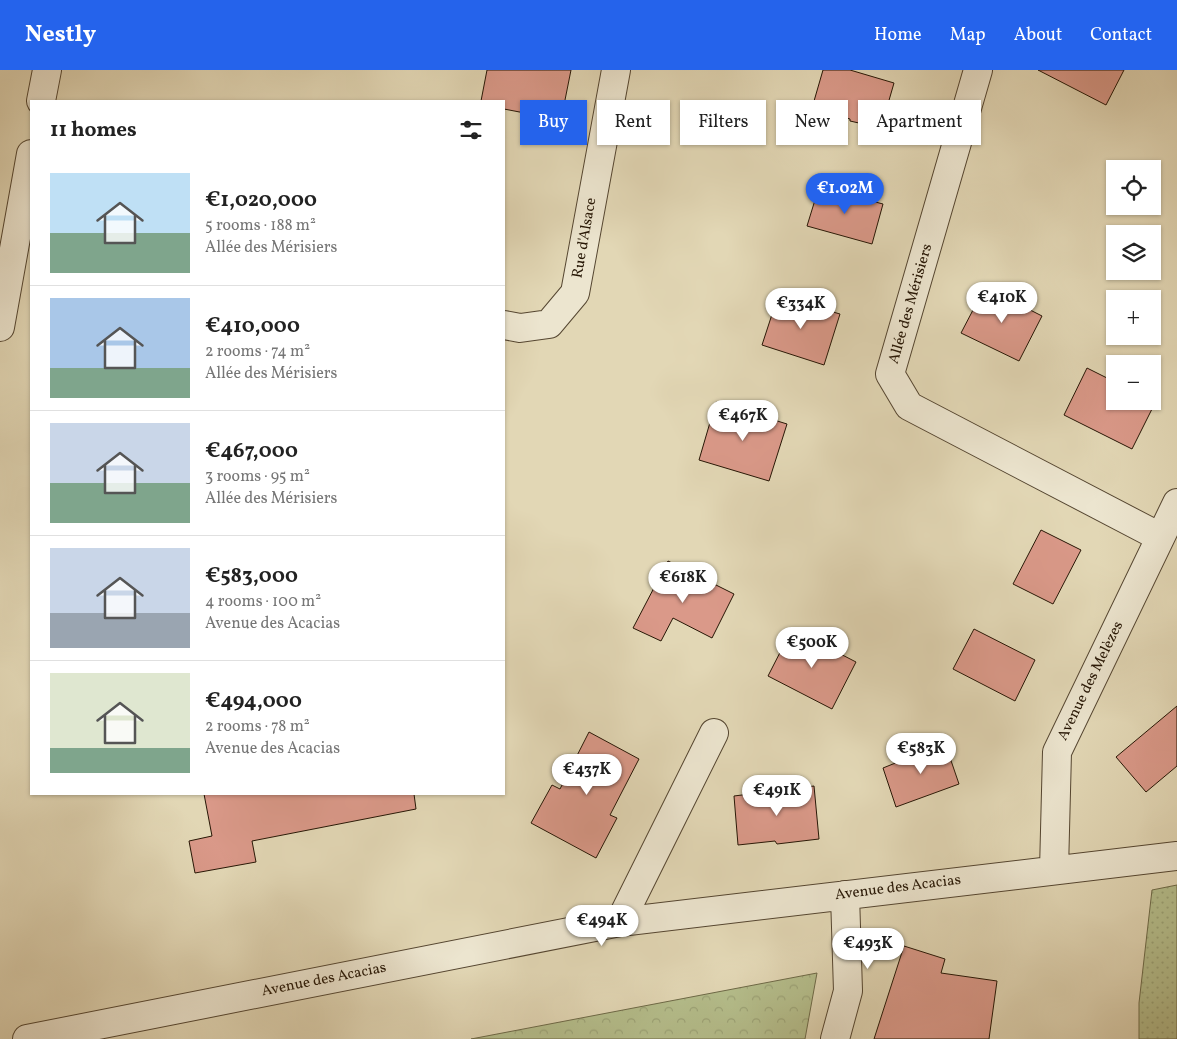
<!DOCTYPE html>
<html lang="en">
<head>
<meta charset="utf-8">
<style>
	body { margin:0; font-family:Vollkorn,serif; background:#f6f6f6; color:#222; height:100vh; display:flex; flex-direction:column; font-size:19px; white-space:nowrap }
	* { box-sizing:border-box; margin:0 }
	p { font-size:16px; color:#767676 }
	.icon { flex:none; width:28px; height:28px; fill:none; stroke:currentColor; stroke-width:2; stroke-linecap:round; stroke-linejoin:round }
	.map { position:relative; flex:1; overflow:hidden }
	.side { position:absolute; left:30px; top:30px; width:475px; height:695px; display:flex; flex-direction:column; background:#fff; border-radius:0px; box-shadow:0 1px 4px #0004 }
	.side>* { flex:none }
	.guide { position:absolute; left:520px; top:30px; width:475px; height:45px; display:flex; gap:10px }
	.fabs { position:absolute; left:1106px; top:90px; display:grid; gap:10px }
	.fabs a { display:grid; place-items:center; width:55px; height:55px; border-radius:0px; background:#fff; box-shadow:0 1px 4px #0004; font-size:25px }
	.price { position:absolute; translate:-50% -42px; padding:0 11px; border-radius:18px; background:#fff; color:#222; font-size:16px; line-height:32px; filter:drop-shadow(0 1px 2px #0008) }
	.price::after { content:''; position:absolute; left:50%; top:30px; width:15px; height:11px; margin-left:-8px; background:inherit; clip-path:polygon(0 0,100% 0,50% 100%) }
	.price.current { background:#2563eb; color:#fff }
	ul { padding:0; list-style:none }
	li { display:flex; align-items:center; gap:15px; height:125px; padding:0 20px }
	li+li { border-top:1px solid #e0e0e0 }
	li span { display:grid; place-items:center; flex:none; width:140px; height:100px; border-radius:0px; color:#555 }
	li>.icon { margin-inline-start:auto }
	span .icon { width:60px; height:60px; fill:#fffc; stroke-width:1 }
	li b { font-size:21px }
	h2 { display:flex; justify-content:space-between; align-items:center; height:60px; padding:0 20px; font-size:21px }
	.tag { padding:0 18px; border-radius:0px; background:#fff; box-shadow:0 1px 4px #0004; font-size:18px; line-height:45px }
	.tag.current { background:#2563eb; color:#fff }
	header { display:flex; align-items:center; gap:30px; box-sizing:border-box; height:70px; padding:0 25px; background:#2563eb; color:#fff }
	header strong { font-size:24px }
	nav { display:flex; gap:28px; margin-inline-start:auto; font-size:18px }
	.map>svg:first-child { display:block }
	.green { fill:url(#green-dots); stroke:#6e6a48 }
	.forest { fill:url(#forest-crowns); stroke:#6e6a48 }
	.building { fill:#da9989; stroke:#261605 }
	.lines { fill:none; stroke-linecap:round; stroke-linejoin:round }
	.minor-casing { stroke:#554631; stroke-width:30 }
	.minor { stroke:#ece5cf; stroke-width:28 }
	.labels { text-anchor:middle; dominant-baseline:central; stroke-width:4.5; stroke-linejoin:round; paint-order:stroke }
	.street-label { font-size:15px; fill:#261605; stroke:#ece5cf }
</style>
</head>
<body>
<header>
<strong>Nestly</strong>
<nav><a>Home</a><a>Map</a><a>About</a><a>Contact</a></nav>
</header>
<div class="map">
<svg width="1177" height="969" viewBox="0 0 1177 969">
	<defs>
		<pattern id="green-dots" width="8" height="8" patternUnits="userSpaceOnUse" patternTransform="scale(1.25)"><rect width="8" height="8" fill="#b5be8c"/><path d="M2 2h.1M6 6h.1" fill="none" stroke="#9ca377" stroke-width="1.8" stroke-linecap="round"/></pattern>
		<pattern id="forest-crowns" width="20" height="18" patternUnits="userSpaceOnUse" patternTransform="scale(1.25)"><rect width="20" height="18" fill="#b5be8c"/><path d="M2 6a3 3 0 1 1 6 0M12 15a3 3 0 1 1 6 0" fill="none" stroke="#9ca377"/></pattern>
	</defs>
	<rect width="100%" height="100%" fill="#e2d7b5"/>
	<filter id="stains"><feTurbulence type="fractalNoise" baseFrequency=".004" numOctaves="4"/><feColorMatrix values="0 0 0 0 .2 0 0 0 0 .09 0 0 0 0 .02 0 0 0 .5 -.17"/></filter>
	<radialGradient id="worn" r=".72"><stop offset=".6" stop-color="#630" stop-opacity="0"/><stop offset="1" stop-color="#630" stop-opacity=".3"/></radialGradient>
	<path class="green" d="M 1177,815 L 1177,969 L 1139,969 L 1139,933 L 1152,820 Z"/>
	<path class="forest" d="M 817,903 L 805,969 L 471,969 Z"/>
	<path class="building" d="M 487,0 L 571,0 L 561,50 L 504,39 L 504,31 L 481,31 Z
		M 823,0 L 850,0 L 894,13 L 881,58 L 850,51 L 850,49 L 812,38 Z
		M 1038,0 L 1124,0 L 1106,35 Z
		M 819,117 L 883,134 L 872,174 L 807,156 Z
		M 985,217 L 1042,246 L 1019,291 L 961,263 Z
		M 778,226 L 840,244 L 824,295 L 762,275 Z
		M 1087,298 L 1115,312 L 1115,331 L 1156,331 L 1132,379 L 1064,345 Z
		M 716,332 L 787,354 L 769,411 L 699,390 Z
		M 1041,460 L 1081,480 L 1053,534 L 1013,514 Z
		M 668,491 L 734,524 L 712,568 L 673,548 L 661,571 L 633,558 Z
		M 792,559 L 856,592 L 832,639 L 768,606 Z
		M 974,559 L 1035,590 L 1015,631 L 953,599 Z
		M 1177,636 L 1177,696 L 1146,722 L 1116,687 Z
		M 589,662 L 639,689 L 610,745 L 617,748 L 596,788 L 531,753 L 552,715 L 560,719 Z
		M 945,673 L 959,714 L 896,737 L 883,698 Z
		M 814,716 L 819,769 L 777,774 L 775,771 L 738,775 L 734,726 Z
		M 204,724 L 414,724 L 416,739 L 252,771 L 256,792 L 195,803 L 189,771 L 212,766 Z
		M 904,876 L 945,889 L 941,903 L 997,911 L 989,969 L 874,969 Z"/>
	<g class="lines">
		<g class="minor-casing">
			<path id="minor" d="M 978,0 L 890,304 L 909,336 L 1160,467
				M 41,31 L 47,0
				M 504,255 L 520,258 L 549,254 L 575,223 L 616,0
				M 0,257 L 31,84
				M 1054,800 L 1057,682 L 1177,433
				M 620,852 L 714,663
				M 27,969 L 620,852 L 1177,786
				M 835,969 L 848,921 L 845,825"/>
		</g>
		<use href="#minor" class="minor"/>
	</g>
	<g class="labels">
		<g class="street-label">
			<text transform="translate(585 168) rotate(-80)">Rue d'Alsace</text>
			<text transform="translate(911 234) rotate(-74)">Allée des Mérisiers</text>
			<text transform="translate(1091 611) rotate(-64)">Avenue des Melèzes</text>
			<text transform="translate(898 818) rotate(-7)">Avenue des Acacias</text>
			<text transform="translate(324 910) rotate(-11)">Avenue des Acacias</text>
		</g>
	</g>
	<rect width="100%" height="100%" filter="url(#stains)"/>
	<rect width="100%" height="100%" fill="url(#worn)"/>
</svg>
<div class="fabs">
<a><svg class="icon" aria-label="locate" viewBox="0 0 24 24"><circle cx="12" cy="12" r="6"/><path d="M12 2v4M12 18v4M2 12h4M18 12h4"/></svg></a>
<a><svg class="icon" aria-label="layers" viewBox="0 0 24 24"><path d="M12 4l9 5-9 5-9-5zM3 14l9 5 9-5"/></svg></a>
<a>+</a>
<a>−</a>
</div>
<b class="price current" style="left:845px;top:145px">€1.02M</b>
<b class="price" style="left:1002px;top:254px">€410K</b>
<b class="price" style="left:801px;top:260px">€334K</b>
<b class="price" style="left:743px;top:372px">€467K</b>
<b class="price" style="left:683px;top:534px">€618K</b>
<b class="price" style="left:812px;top:599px">€500K</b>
<b class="price" style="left:921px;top:705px">€583K</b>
<b class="price" style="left:587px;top:726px">€437K</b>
<b class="price" style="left:777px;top:747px">€491K</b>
<b class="price" style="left:602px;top:877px">€494K</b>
<b class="price" style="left:868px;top:900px">€493K</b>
<div class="guide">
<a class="tag current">Buy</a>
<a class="tag">Rent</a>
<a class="tag">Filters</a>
<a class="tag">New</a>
<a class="tag">Apartment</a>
</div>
<section class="side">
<h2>11 homes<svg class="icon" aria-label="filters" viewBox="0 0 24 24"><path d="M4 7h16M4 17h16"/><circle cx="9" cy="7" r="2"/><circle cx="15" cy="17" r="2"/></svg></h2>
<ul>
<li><span style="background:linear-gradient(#bfe0f5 60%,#7fa58c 0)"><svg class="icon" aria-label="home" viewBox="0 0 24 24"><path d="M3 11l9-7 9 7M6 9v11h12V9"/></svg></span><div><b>€1,020,000</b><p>5 rooms · 188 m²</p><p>Allée des Mérisiers</p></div></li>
<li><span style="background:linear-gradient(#a9c7e8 70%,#7fa58c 0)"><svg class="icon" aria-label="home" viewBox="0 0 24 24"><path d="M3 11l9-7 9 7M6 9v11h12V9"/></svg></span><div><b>€410,000</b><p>2 rooms · 74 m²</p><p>Allée des Mérisiers</p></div></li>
<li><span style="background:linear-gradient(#c9d6e8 60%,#7fa58c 0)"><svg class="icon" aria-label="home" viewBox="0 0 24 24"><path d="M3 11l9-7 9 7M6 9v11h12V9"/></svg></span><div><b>€467,000</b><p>3 rooms · 95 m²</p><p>Allée des Mérisiers</p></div></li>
<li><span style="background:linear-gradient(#c9d6e8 65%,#9aa5b1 0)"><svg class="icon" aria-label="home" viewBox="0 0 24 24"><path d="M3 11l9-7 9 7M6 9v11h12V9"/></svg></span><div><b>€583,000</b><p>4 rooms · 100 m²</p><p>Avenue des Acacias</p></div></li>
<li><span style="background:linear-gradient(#dfe7d0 75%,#7fa58c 0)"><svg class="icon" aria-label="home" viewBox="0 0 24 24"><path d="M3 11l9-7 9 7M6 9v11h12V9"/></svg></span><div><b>€494,000</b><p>2 rooms · 78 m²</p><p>Avenue des Acacias</p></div></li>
</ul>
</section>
</div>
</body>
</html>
